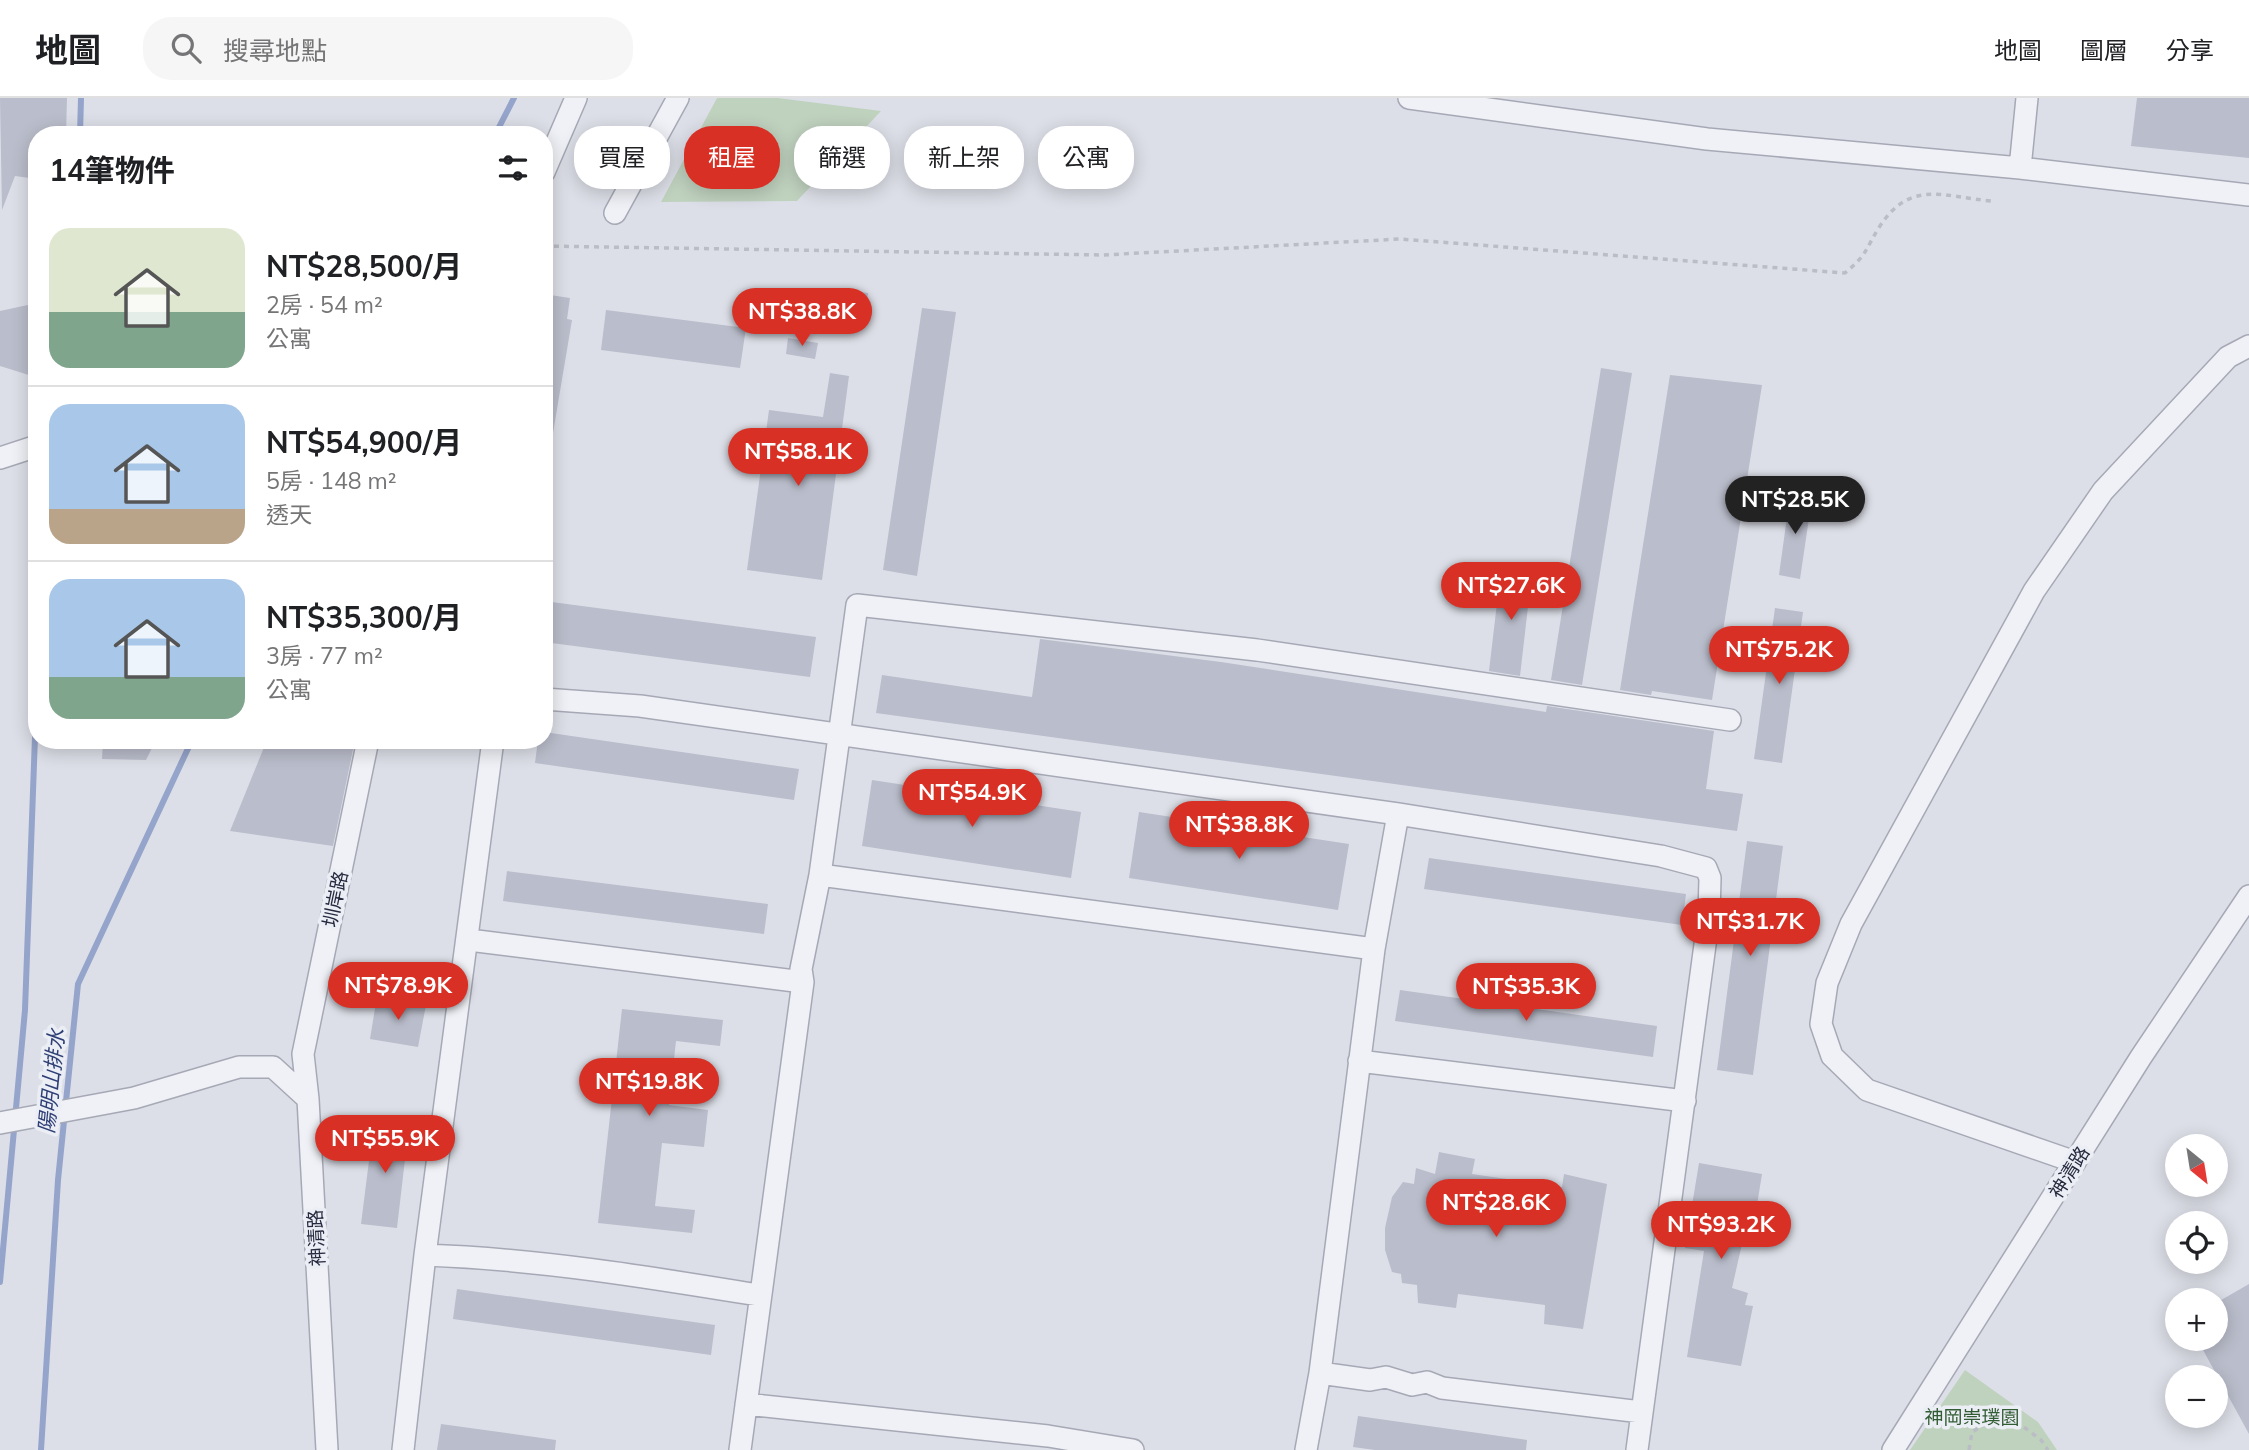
<!DOCTYPE html>
<html lang="zh-TW">
<head>
<meta charset="utf-8">
<style>
	body { margin:0; font-family:Mulish,"Noto Sans TC",sans-serif; background:#f6f6f6; color:#202124; height:100vh; display:flex; flex-direction:column; font-size:26px; white-space:nowrap }
	* { box-sizing:border-box; margin:0 }
	p { font-size:23px; color:#757577 }
	.icon { flex:none; width:38px; height:38px; fill:none; stroke:currentColor; stroke-width:2; stroke-linecap:round; stroke-linejoin:round }
	.map { position:relative; flex:1; overflow:hidden }
	.details { position:absolute; left:28px; top:28px; width:525px; height:623px; display:flex; flex-direction:column; background:#fff; border-radius:28px; box-shadow:0 4px 18px #0003 }
	.details>* { flex:none }
	.banner { position:absolute; left:574px; top:28px; width:665px; height:63px; display:flex; gap:14px }
	.needle { width:46px; rotate:150deg }
	.fabs { position:absolute; left:2165px; top:1036px; display:grid; gap:14px }
	.fabs a { display:grid; place-items:center; width:63px; height:63px; border-radius:50%; background:#fff; box-shadow:0 4px 18px #0003; font-size:35px }
	.price { position:absolute; translate:-50% -60px; padding:0 16px; border-radius:24px; background:#d93025; color:#fff; font-size:23px; line-height:46px; filter:drop-shadow(0 2px 4px #0008) }
	.price::after { content:''; position:absolute; left:50%; top:42px; width:21px; height:16px; margin-left:-10px; background:inherit; clip-path:polygon(0 0,100% 0,50% 100%) }
	.price.current { background:#222; color:#fff }
	ul { padding:0; list-style:none }
	li { display:flex; align-items:center; gap:21px; height:175px; padding:0 21px }
	li+li { border-top:2px solid #e0e0e0 }
	li span { display:grid; place-items:center; flex:none; width:196px; height:140px; border-radius:21px; color:#555 }
	li>.icon { margin-inline-start:auto }
	span .icon { width:84px; height:84px; fill:#fffc; stroke-width:1 }
	li b { font-size:30px }
	h2 { display:flex; justify-content:space-between; align-items:center; height:84px; padding:0 21px; font-size:30px }
	.pill { padding:0 24px; border-radius:28px; background:#fff; box-shadow:0 4px 18px #0003; font-size:24px; line-height:63px }
	.pill.current { background:#d93025; color:#fff }
	header { display:flex; align-items:center; gap:42px; box-sizing:border-box; height:98px; padding:0 35px; background:#fff; border-bottom:2px solid #e0e0e0 }
	header strong { font-size:33px }
	nav { display:flex; gap:38px; margin-inline-start:auto; font-size:24px }
	.search { width:490px; height:63px; background:#f6f6f6; display:flex; align-items:center; gap:18px; box-sizing:border-box; padding:0 24px; border-radius:28px; color:#757577; font-size:26px }
	.map>svg:first-child { display:block }
	.green { fill:#bfd2be }
	.lines { fill:none; stroke-linecap:round; stroke-linejoin:round }
	.stream { stroke:#95a4ca; stroke-width:6 }
	.building { fill:#babdcb }
	.minor-casing { stroke:#a6a9b5; stroke-width:24 }
	.path { stroke:#bbbdc6; stroke-width:3.5; stroke-dasharray:5 5; stroke-linecap:butt }
	.minor { stroke:#f0f1f6; stroke-width:21 }
	.labels { text-anchor:middle; dominant-baseline:central; stroke-width:7; stroke-linejoin:round; paint-order:stroke }
	.street-label { font-size:19px; fill:#262a3f; stroke:#eceef5 }
	.park-label { font-size:19px; fill:#325c33; stroke:#eceef5 }
	.water-label { font-size:21px; font-style:italic; fill:#2e3f75; stroke:#eceef5 }
</style>
</head>
<body>
<header>
<strong>地圖</strong>
<div class="search"><svg class="icon" aria-label="search" viewBox="0 0 24 24"><circle cx="10" cy="10" r="6"/><path d="M15 15l6 6"/></svg>搜尋地點</div>
<nav><a>地圖</a><a>圖層</a><a>分享</a></nav>
</header>
<div class="map">
<svg width="2249" height="1352" viewBox="0 0 2249 1352">
	<rect width="100%" height="100%" fill="#dddfe8"/>
	<path class="green" d="M 717,0 L 778,0 L 881,13 L 797,103 L 661,104 Z
		M 1965,1272 L 2038,1324 L 2057,1352 L 1910,1352 Z"/>
	<g class="lines">
		<path class="stream" d="M 80,37 L 81,0
			M 495,37 L 514,0
			M 37,320 L 31,347 L 37,367
			M 0,1184 L 25,912 L 37,584
			M 41,1352 L 58,1082 L 78,886 L 192,642"/>
	</g>
	<path class="building" d="M 0,0 L 67,0 L 66,37 L 37,37 L 37,81 L 15,78 L 2,112 Z
		M 2137,0 L 2249,0 L 2249,60 L 2131,48 Z
		M 830,191 L 868,195 L 864,231 L 826,227 Z
		M 550,197 L 570,200 L 567,221 L 572,222 L 553,335 L 544,334 L 544,229 Z
		M 37,205 L 37,249 L 32,278 L 0,268 L 0,213 Z
		M 922,210 L 956,214 L 917,478 L 883,472 Z
		M 606,212 L 746,230 L 740,270 L 601,252 Z
		M 788,240 L 818,245 L 815,261 L 786,256 Z
		M 1601,270 L 1632,275 L 1582,587 L 1551,582 Z
		M 830,275 L 849,278 L 822,482 L 747,472 L 769,312 L 823,319 Z
		M 1670,277 L 1762,287 L 1712,602 L 1652,593 L 1651,597 L 1620,592 Z
		M 1790,397 L 1812,400 L 1800,481 L 1779,477 Z
		M 1501,471 L 1532,474 L 1520,578 L 1489,573 Z
		M 544,503 L 816,539 L 810,579 L 544,544 Z
		M 1775,510 L 1803,514 L 1782,665 L 1754,661 Z
		M 1040,541 L 1221,564 L 1546,614 L 1547,608 L 1714,633 L 1706,691 L 1743,696 L 1737,733 L 876,615 L 882,577 L 1032,599 Z
		M 544,634 L 799,671 L 794,702 L 535,665 L 538,642 L 544,642 Z
		M 103,642 L 156,642 L 146,662 L 102,661 Z
		M 267,642 L 355,642 L 333,748 L 230,733 Z
		M 872,682 L 1081,714 L 1071,780 L 862,748 Z
		M 1139,714 L 1349,746 L 1338,812 L 1129,780 Z
		M 1747,743 L 1783,748 L 1753,977 L 1717,972 Z
		M 1429,760 L 1686,796 L 1682,827 L 1424,791 Z
		M 507,773 L 768,806 L 764,836 L 503,803 Z
		M 1400,892 L 1657,928 L 1653,959 L 1395,923 Z
		M 377,898 L 426,907 L 418,949 L 370,941 Z
		M 622,911 L 723,922 L 720,948 L 676,943 L 669,1007 L 708,1012 L 704,1049 L 662,1045 L 655,1108 L 695,1112 L 692,1135 L 598,1125 Z
		M 374,1023 L 409,1027 L 397,1130 L 361,1126 Z
		M 1439,1054 L 1475,1061 L 1472,1076 L 1562,1089 L 1564,1076 L 1607,1086 L 1583,1231 L 1544,1226 L 1545,1207 L 1458,1196 L 1456,1210 L 1418,1205 L 1417,1187 L 1402,1185 L 1401,1176 L 1392,1174 L 1385,1152 L 1385,1130 L 1392,1099 L 1403,1084 L 1414,1086 L 1416,1070 L 1435,1076 Z
		M 1699,1065 L 1762,1076 L 1752,1138 L 1744,1137 L 1732,1190 L 1748,1195 L 1745,1207 L 1753,1208 L 1741,1268 L 1687,1259 L 1704,1153 L 1685,1150 Z
		M 2249,1186 L 2249,1336 L 2197,1241 L 2216,1241 L 2216,1205 Z
		M 457,1191 L 715,1227 L 711,1257 L 453,1221 Z
		M 1358,1318 L 1527,1342 L 1526,1352 L 1375,1352 L 1353,1349 Z
		M 441,1326 L 556,1342 L 555,1352 L 437,1352 Z"/>
	<g class="lines">
		<g class="minor-casing">
			<path id="minor" d="M 1409,0 L 1707,41 L 2020,70 L 2249,97
				M 2020,70 L 2027,0
				M 544,74 L 576,0
				M 615,115 L 678,0
				M 0,360 L 37,348
				M 544,601 L 640,608 L 1398,716 L 1661,758 L 1706,770 L 1710,780 L 1709,817 L 1637,1352
				M 820,777 L 1374,851
				M 469,842 L 803,884
				M 1359,963 L 1685,1003
				M 308,1001 L 303,956 L 368,642
				M 0,1025 L 134,1000 L 239,969 L 273,969 L 308,1001 L 327,1352
				M 2075,1064 L 1867,992 L 1832,958 L 1821,926 L 1827,885 L 1851,826 L 2034,493 L 2103,393 L 2228,259 L 2249,248
				M 425,1157 C 537,1161 648,1179 758,1197
				M 1320,1275 L 1370,1282 L 1386,1279 L 1412,1287 L 1427,1284 L 1442,1290 L 1641,1314
				M 746,1306 L 1048,1338 L 1133,1352
				M 403,1352 L 425,1157 L 493,642
				M 740,1352 L 803,884 L 801,871 L 820,777 L 857,507 L 1257,552 L 1730,622
				M 1306,1352 L 1320,1275 L 1374,851 L 1398,716
				M 1893,1352 L 2141,959 L 2249,798"/>
		</g>
		<path class="path" d="M 544,148 L 1103,157 L 1400,141 L 1845,175 C 1869,155 1865,151 1880,128 C 1911,81 1943,99 1992,103
			M 1969,1352 L 1972,1334 L 2005,1315 L 2041,1342 L 2048,1352"/>
		<use href="#minor" class="minor"/>
	</g>
	<g class="labels">
		<g class="street-label">
			<text transform="translate(335 801) rotate(-78)">圳岸路</text>
			<text transform="translate(2069 1074) rotate(-58)">神清路</text>
			<text transform="translate(316 1140) rotate(-93)">神清路</text>
		</g>
		<g class="park-label">
			<text x="1972" y="1319">神岡崇璞園</text>
		</g>
		<g class="water-label">
			<text transform="translate(51 983) rotate(-84)">陽明山排水</text>
		</g>
	</g>
</svg>
<div class="fabs">
<a><svg class="needle" viewBox="-14 -14 28 28"><path d="M0-13l5 13h-10z" fill="#e53935"/><path d="M0 13l5-13h-10z" fill="#757577"/></svg></a>
<a><svg class="icon" aria-label="locate" viewBox="0 0 24 24"><circle cx="12" cy="12" r="6"/><path d="M12 2v4M12 18v4M2 12h4M18 12h4"/></svg></a>
<a>+</a>
<a>−</a>
</div>
<b class="price" style="left:802px;top:250px">NT$38.8K</b>
<b class="price" style="left:798px;top:390px">NT$58.1K</b>
<b class="price current" style="left:1795px;top:438px">NT$28.5K</b>
<b class="price" style="left:1511px;top:524px">NT$27.6K</b>
<b class="price" style="left:1779px;top:588px">NT$75.2K</b>
<b class="price" style="left:972px;top:731px">NT$54.9K</b>
<b class="price" style="left:1239px;top:763px">NT$38.8K</b>
<b class="price" style="left:1750px;top:860px">NT$31.7K</b>
<b class="price" style="left:398px;top:924px">NT$78.9K</b>
<b class="price" style="left:1526px;top:925px">NT$35.3K</b>
<b class="price" style="left:649px;top:1020px">NT$19.8K</b>
<b class="price" style="left:385px;top:1077px">NT$55.9K</b>
<b class="price" style="left:1496px;top:1141px">NT$28.6K</b>
<b class="price" style="left:1721px;top:1163px">NT$93.2K</b>
<div class="banner">
<a class="pill">買屋</a>
<a class="pill current">租屋</a>
<a class="pill">篩選</a>
<a class="pill">新上架</a>
<a class="pill">公寓</a>
</div>
<section class="details">
<h2>14筆物件<svg class="icon" aria-label="filters" viewBox="0 0 24 24"><path d="M4 7h16M4 17h16"/><circle cx="9" cy="7" r="2"/><circle cx="15" cy="17" r="2"/></svg></h2>
<ul>
<li><span style="background:linear-gradient(#dfe7d0 60%,#7fa58c 0)"><svg class="icon" aria-label="home" viewBox="0 0 24 24"><path d="M3 11l9-7 9 7M6 9v11h12V9"/></svg></span><div><b>NT$28,500/月</b><p>2房 · 54 m²</p><p>公寓</p></div></li>
<li><span style="background:linear-gradient(#a9c7e8 75%,#b9a48a 0)"><svg class="icon" aria-label="home" viewBox="0 0 24 24"><path d="M3 11l9-7 9 7M6 9v11h12V9"/></svg></span><div><b>NT$54,900/月</b><p>5房 · 148 m²</p><p>透天</p></div></li>
<li><span style="background:linear-gradient(#a9c7e8 70%,#7fa58c 0)"><svg class="icon" aria-label="home" viewBox="0 0 24 24"><path d="M3 11l9-7 9 7M6 9v11h12V9"/></svg></span><div><b>NT$35,300/月</b><p>3房 · 77 m²</p><p>公寓</p></div></li>
</ul>
</section>
</div>
</body>
</html>
